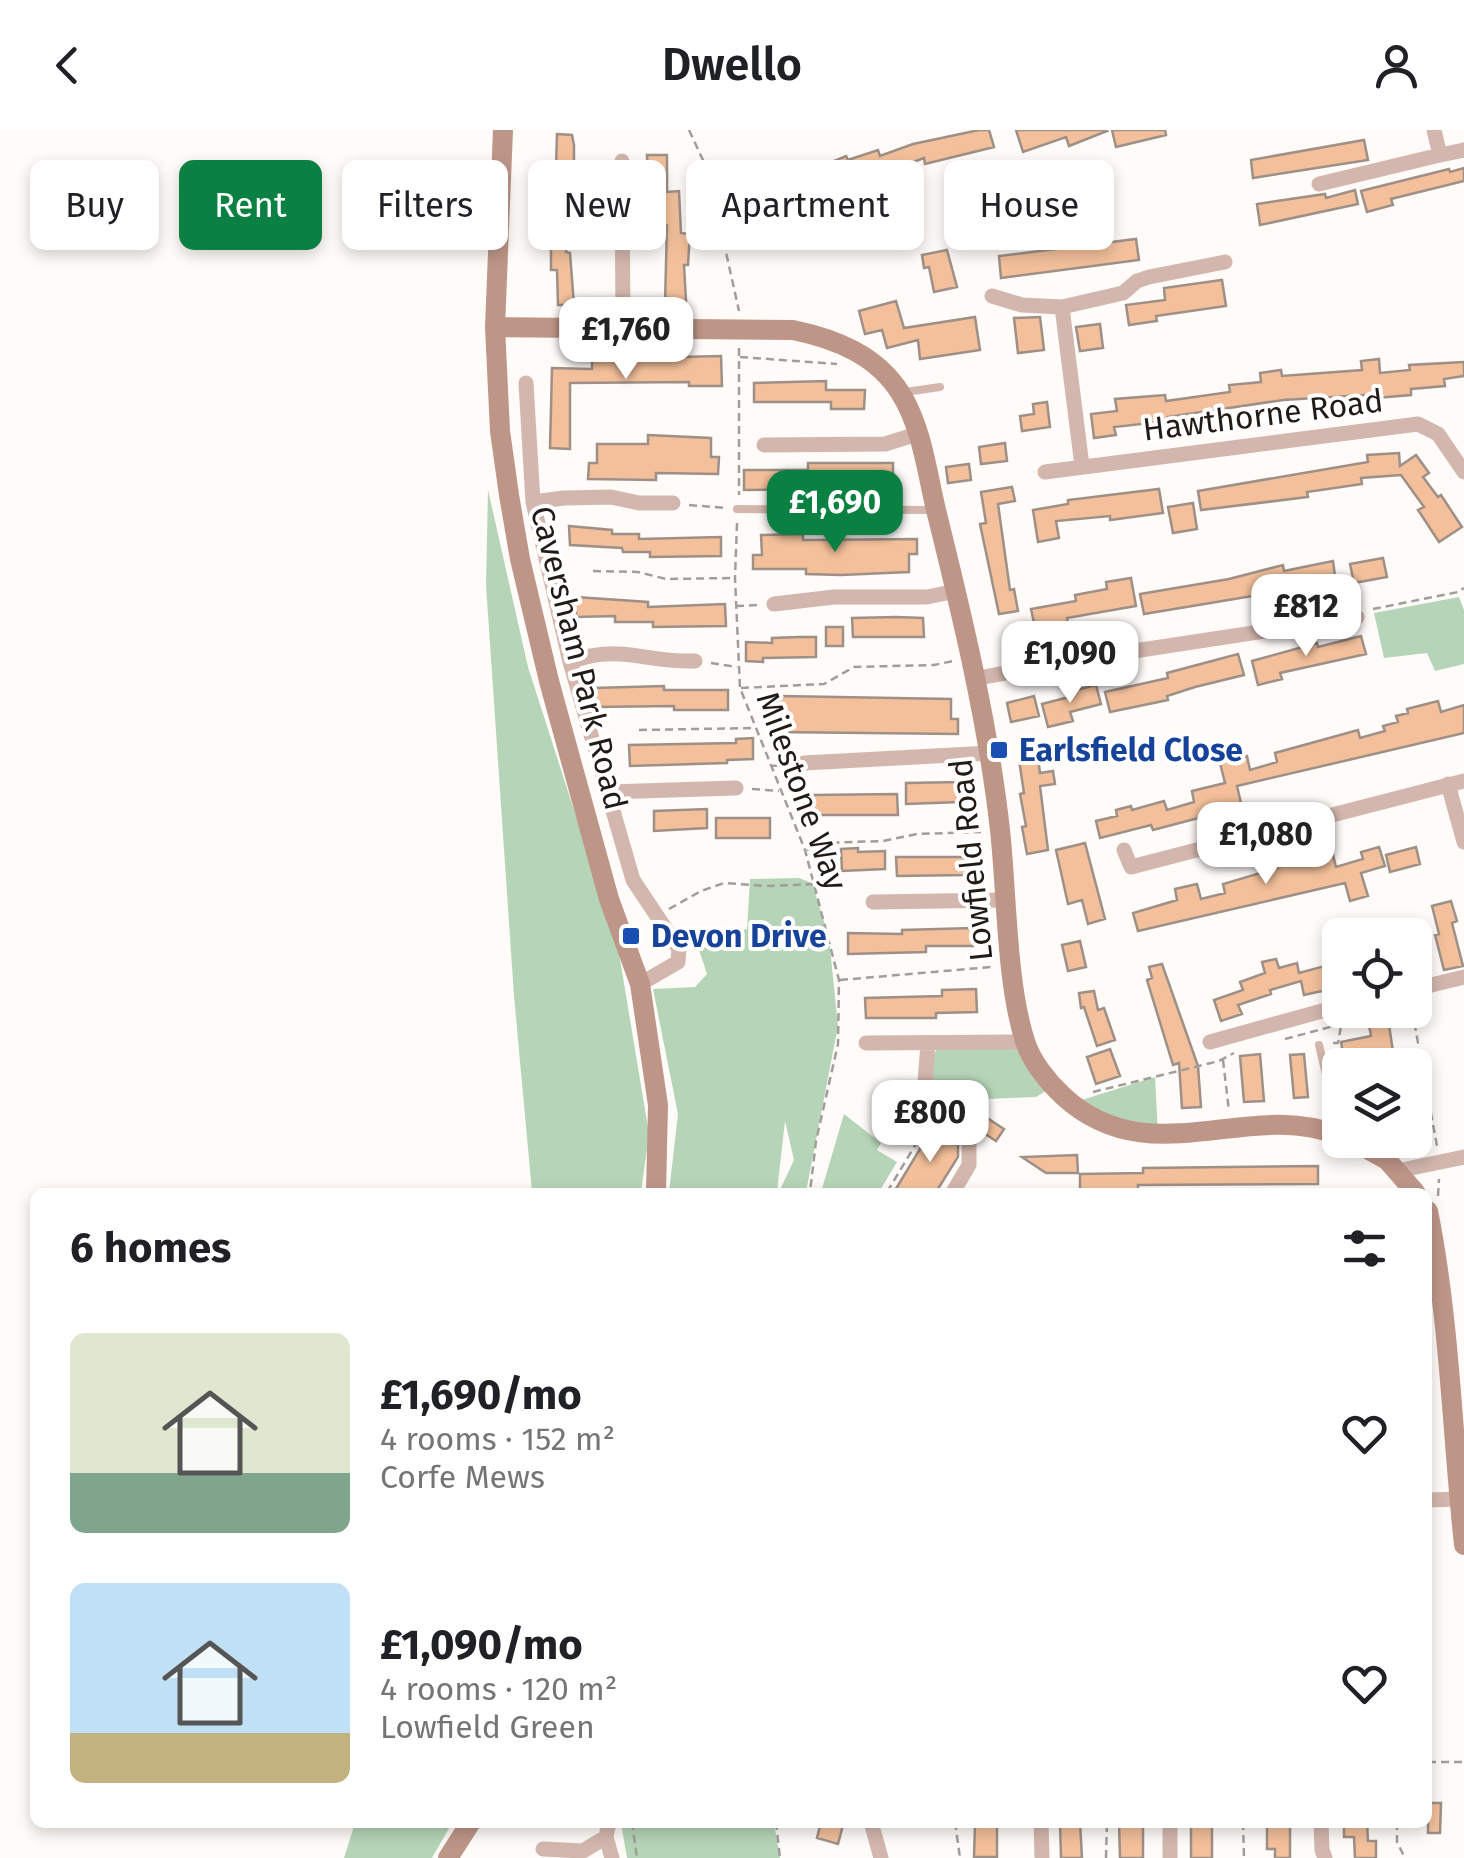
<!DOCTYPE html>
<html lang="en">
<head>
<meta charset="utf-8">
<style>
	body { margin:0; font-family:"Fira Sans",sans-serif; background:#f2f2f2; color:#202124; height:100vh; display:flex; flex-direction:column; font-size:38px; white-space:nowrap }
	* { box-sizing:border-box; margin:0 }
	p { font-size:32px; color:#757577 }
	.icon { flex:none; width:55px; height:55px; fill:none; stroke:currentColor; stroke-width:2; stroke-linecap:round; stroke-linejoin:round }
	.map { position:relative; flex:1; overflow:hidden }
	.drawer { position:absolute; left:30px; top:1058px; width:1402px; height:640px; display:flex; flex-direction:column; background:#fff; border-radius:15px; box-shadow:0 5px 15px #0003 }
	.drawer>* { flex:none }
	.top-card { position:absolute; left:30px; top:30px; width:1405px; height:90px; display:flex; gap:20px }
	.buttons { position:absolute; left:1322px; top:788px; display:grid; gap:20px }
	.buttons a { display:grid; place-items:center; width:110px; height:110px; border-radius:15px; background:#fff; box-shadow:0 5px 15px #0003; font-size:50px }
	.price { position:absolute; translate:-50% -85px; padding:0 22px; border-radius:20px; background:#fff; color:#222; font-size:32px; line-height:65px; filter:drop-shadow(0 2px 5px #0008) }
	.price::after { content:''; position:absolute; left:50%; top:60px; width:30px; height:22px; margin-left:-15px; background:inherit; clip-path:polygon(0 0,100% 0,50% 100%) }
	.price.current { background:#0b8043; color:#fff }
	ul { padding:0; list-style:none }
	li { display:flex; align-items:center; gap:30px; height:250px; padding:0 40px }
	li span { display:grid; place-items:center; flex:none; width:280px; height:200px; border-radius:15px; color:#555 }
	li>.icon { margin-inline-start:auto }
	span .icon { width:120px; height:120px; fill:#fffc; stroke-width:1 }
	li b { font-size:42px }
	h2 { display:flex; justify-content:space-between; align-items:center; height:120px; padding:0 40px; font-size:42px }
	.chip { padding:0 35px; border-radius:15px; background:#fff; box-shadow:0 5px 15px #0003; font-size:35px; line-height:90px }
	.chip.current { background:#0b8043; color:#fff }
	header { display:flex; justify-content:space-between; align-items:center; height:130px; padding:0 40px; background:#fff; font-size:45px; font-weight:600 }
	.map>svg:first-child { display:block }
	.green { fill:#b6d5b8 }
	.building { fill:#f3c09b; stroke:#9e9087; stroke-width:2.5 }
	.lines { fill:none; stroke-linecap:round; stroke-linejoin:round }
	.path { stroke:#a19d9b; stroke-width:2.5; stroke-dasharray:8 5; stroke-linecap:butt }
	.lane { stroke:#d3b7ae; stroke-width:8 }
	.street { stroke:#d3b7ae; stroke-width:15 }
	.secondary { stroke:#be9688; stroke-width:20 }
	.transit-dot { fill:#1a4fb4; stroke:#fff; stroke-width:4 }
	.labels { text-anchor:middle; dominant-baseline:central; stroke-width:8; stroke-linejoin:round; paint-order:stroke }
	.street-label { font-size:32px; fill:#201b17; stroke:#fff }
	.transit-label { font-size:32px; font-weight:bold; fill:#164399; stroke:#fff; text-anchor:start }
</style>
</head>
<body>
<header><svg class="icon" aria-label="back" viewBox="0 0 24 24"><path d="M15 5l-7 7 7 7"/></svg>Dwello<svg class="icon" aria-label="person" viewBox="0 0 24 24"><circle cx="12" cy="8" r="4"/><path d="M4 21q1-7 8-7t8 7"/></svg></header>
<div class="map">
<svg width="1464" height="1728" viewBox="0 0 1464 1728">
	<rect width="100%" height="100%" fill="#fefbf9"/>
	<path class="green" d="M 488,360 L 528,537 L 618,817 L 649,1004 L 641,1062 L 532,1062 L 514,866 L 486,455 Z
		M 1459,467 L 1464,480 L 1464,534 L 1435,541 L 1427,523 L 1384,528 L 1374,483 Z
		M 799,748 L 812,753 L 829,808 L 838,896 L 806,1062 L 779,1062 L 794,1030 L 785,991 L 777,1062 L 669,1062 L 678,984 L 653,859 L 695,857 L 707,844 L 695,808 L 747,799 L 750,749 Z
		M 1025,912 L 1054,956 L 1036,967 L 959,970 L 950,990 L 932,978 L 933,926 L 940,914 Z
		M 1155,947 L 1158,1005 L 1072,973 Z
		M 844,984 L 881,1013 L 877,1020 L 897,1032 L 879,1062 L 821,1062 Z
		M 355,1693 L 355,1692 L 452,1693 L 432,1728 L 344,1728 Z
		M 621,1693 L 774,1693 L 780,1728 L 627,1728 Z"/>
	<path class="building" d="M 979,0 L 989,0 L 994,17 L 925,34 L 924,28 L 886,42 L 888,47 L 869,54 L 864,40 L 827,55 L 826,53 L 780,67 L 778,61 L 737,74 L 731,54 L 805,34 L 807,42 L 846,26 L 848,30 L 878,20 L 880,26 L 913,14 Z
		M 1016,0 L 1106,0 L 1107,1 L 1069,16 L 1066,7 L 1023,22 Z
		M 1112,0 L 1165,0 L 1166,5 L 1116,17 Z
		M 557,4 L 572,5 L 574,15 L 574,59 L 569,59 L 570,85 L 565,85 L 566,122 L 570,123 L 574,175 L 558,175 L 557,140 L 551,140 L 551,113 L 546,113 L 546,95 L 551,95 L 550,69 L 555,69 Z
		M 1364,10 L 1368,30 L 1253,48 L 1251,30 Z
		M 647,25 L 667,25 L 667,62 L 679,61 L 681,103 L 690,104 L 688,135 L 684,135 L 686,171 L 665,173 L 667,95 L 656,96 L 654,58 L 648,58 Z
		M 1464,38 L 1464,51 L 1391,69 L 1393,75 L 1367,82 L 1361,61 L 1449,39 L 1450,42 Z
		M 1355,60 L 1358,74 L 1260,95 L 1257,74 L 1325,64 L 1326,68 Z
		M 1136,109 L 1139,130 L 1001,148 L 999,126 Z
		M 947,120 L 957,157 L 934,162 L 929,137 L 924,138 L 922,125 Z
		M 1222,150 L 1226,176 L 1156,186 L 1157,191 L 1129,195 L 1126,175 L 1165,170 L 1164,158 Z
		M 896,171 L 904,198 L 975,187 L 980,220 L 920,229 L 918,210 L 887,218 L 882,200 L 865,204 L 859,181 Z
		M 1040,187 L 1044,220 L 1018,223 L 1014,188 Z
		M 1100,194 L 1103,218 L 1080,221 L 1076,197 Z
		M 721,226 L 722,256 L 689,256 L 689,252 L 570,253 L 570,319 L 550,318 L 552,238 L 592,239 L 592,229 Z
		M 1379,229 L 1380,243 L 1410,240 L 1409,235 L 1464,232 L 1464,246 L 1444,249 L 1445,256 L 1411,259 L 1411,265 L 1365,269 L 1365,265 L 1283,270 L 1168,287 L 1169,291 L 1114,297 L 1116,305 L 1094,308 L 1091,284 L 1117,281 L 1115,269 L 1165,265 L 1166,271 L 1230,262 L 1229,255 L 1261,252 L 1260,243 L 1281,240 L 1282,246 L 1362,240 L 1361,231 Z
		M 826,251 L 826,260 L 865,260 L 864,279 L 831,279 L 831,272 L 754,272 L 754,253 Z
		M 1047,272 L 1050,297 L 1022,301 L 1020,286 L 1034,284 L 1033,274 Z
		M 648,305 L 711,308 L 711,327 L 719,327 L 718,344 L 656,343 L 656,350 L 588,349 L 589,333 L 597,333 L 597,314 L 648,314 Z
		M 1005,313 L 1007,331 L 981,334 L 979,317 Z
		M 1399,323 L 1400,336 L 1416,325 L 1429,343 L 1423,347 L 1438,367 L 1441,365 L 1462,397 L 1439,412 L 1418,380 L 1424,377 L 1401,345 L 1361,348 L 1362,354 L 1307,362 L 1308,367 L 1201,380 L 1198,361 L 1368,332 L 1367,325 Z
		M 808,333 L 893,333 L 893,353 L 799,353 L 799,359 L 744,360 L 744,340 L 808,340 Z
		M 969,334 L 971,350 L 948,353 L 946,337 Z
		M 1012,357 L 1015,371 L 998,374 L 1010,460 L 1014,459 L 1018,481 L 999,484 L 980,394 L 986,393 L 981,362 Z
		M 1159,359 L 1163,383 L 1110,390 L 1110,386 L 1056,391 L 1059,408 L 1038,412 L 1033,380 L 1068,374 L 1068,370 Z
		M 1193,373 L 1197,399 L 1173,403 L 1168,377 Z
		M 569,396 L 612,400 L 612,404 L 639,404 L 639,409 L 721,407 L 721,426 L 650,427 L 650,422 L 623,422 L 622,418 L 570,415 Z
		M 803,404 L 803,410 L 917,409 L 917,424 L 909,424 L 909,442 L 841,445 L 806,444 L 806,439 L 753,439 L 753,425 L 762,425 L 761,405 Z
		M 1383,428 L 1387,447 L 1354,453 L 1350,434 Z
		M 1333,431 L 1335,446 L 1287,455 L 1288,460 L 1144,484 L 1140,464 L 1229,449 L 1283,435 L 1284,441 Z
		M 1131,448 L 1136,476 L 1067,488 L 1069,496 L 1036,502 L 1031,479 L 1076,471 L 1075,465 L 1107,459 L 1106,452 Z
		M 576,467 L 648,472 L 648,477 L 725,474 L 726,496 L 653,497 L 653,492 L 615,492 L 615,486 L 576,487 Z
		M 896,487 L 923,488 L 924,507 L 853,507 L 852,488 Z
		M 826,497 L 843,497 L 843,516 L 826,516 Z
		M 1361,506 L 1366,524 L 1280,543 L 1282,549 L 1258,555 L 1252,531 L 1317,513 L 1318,517 Z
		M 799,507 L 816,507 L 816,527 L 763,528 L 763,532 L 746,531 L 746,512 L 772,513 L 772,508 Z
		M 1238,524 L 1244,545 L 1195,557 L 1167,566 L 1168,570 L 1110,582 L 1105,562 L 1168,548 L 1167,543 Z
		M 1096,555 L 1101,574 L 1070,582 L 1073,591 L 1048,597 L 1042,574 L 1073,566 L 1072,561 Z
		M 664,556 L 664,560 L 728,560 L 728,580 L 674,580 L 674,576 L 595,577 L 594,574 L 594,558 Z
		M 780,566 L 951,569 L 951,589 L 958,589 L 958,604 L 773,602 L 773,586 L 781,586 Z
		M 1034,566 L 1039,586 L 1011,592 L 1007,573 Z
		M 1438,571 L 1441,582 L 1464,575 L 1464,603 L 1237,656 L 1241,673 L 1225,677 L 1225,681 L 1153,700 L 1151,695 L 1100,708 L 1096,691 L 1117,686 L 1116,680 L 1131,676 L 1132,680 L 1164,671 L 1167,680 L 1194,672 L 1192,661 L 1225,653 L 1220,633 L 1247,626 L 1250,640 L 1277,632 L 1275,623 L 1358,600 L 1360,608 L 1385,601 L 1383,596 L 1398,592 L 1396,586 L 1408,583 L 1407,579 Z
		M 753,608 L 753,629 L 727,630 L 727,633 L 630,636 L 629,615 L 736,613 L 736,609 Z
		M 1038,627 L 1040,643 L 1053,641 L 1055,654 L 1040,656 L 1048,720 L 1027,724 L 1022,697 L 1026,696 L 1020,664 L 1024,663 L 1019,630 Z
		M 960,652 L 960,672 L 906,674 L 906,653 Z
		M 897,664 L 898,685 L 813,685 L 812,665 Z
		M 707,679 L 707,698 L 654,701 L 654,681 Z
		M 716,688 L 770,688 L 770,708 L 716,708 Z
		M 1085,713 L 1105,789 L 1088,794 L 1082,770 L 1068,774 L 1056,720 Z
		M 1379,717 L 1385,736 L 1361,743 L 1368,766 L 1350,771 L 1345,753 L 1138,801 L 1133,783 L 1177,770 L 1175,759 L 1197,754 L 1201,769 L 1225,763 L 1223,754 L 1277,738 L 1275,730 L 1322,718 L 1324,727 L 1333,725 L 1336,737 L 1363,729 L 1361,722 Z
		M 1416,717 L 1420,734 L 1390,742 L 1386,725 Z
		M 858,718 L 858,722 L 885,721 L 885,739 L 842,741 L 841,719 Z
		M 896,727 L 965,727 L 966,745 L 897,746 Z
		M 1451,771 L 1457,791 L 1452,793 L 1463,836 L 1444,840 L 1435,805 L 1439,804 L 1432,776 Z
		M 973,798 L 973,816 L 926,816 L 926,822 L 848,824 L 848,803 L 902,804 L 902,800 Z
		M 1080,811 L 1086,837 L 1068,841 L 1062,815 Z
		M 1276,829 L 1279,838 L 1297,833 L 1299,843 L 1336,833 L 1340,857 L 1304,865 L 1301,851 L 1270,860 L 1271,864 L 1238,875 L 1242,884 L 1221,891 L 1214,870 L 1243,860 L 1240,852 L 1265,843 L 1262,832 Z
		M 1162,834 L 1198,936 L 1201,977 L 1182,978 L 1179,933 L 1173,935 L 1147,850 L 1152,848 L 1149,837 Z
		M 976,859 L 977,882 L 936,883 L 936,888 L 866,888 L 865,868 L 942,866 L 942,860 Z
		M 1094,861 L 1098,880 L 1104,878 L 1115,910 L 1097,916 L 1084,877 L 1081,878 L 1079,863 Z
		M 1388,888 L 1395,935 L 1345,935 L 1341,912 L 1371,906 L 1368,890 Z
		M 1110,919 L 1120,946 L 1096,954 L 1087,927 Z
		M 1260,924 L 1264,971 L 1244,972 L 1240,926 Z
		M 1304,924 L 1308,967 L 1294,968 L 1290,925 Z
		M 975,980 L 1004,999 L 996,1011 L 967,992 Z
		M 932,999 L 958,1015 L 958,1027 L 936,1062 L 894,1062 Z
		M 1077,1025 L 1078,1043 L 1046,1043 L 1022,1027 Z
		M 1318,1036 L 1318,1054 L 1138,1055 L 1138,1059 L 1080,1060 L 1080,1044 L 1143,1043 L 1143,1038 Z
		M 1428,1673 L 1441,1673 L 1440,1703 L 1428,1703 Z
		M 821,1692 L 843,1695 L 838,1714 L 817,1708 Z
		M 1060,1692 L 1080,1692 L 1082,1728 L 1061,1728 Z
		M 1119,1692 L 1143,1692 L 1143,1728 L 1120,1728 Z
		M 1191,1692 L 1212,1692 L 1212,1728 L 1191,1728 Z
		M 1267,1692 L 1290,1692 L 1290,1728 L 1275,1728 L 1275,1719 L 1267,1719 Z
		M 1344,1692 L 1367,1692 L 1368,1711 L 1376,1711 L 1376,1728 L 1355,1728 L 1354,1707 L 1344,1707 Z
		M 975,1694 L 997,1695 L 997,1727 L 974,1727 Z"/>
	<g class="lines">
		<path class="path" d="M 689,0 L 708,41 L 739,181
			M 739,218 L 739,365
			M 740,227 L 837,234
			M 689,375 L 726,378
			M 737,393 L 735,448 L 740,558 L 805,720 L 839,850 L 838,914 L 816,1011 L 810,1062
			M 593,441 L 638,442 L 666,449 L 734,448
			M 736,476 L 758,475
			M 1373,479 L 1458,462 L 1464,458
			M 711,533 L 737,537
			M 741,558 L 824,554 L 854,537 L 934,535 L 953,531
			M 639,600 L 753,598
			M 771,636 L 788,635
			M 752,659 L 779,661
			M 807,720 L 822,713 L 883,711 L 917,704 L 981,702
			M 669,779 L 701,761 L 724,753 L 767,756 L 815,754
			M 840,850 L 991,837
			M 1412,880 L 1437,1016
			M 1285,909 L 1394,880
			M 1333,913 L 1338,913 L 1341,896
			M 1223,930 L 1229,981
			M 1093,962 L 1219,931 L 1234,923
			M 887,1062 L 925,999
			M 1438,1066 L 1439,1049
			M 1428,1632 L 1464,1632
			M 632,1692 L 637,1728
			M 776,1692 L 780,1728
			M 955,1692 L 960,1728
			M 1243,1692 L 1244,1728
			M 1397,1692 L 1397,1712 L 1405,1728
			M 1106,1728 L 1107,1692"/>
		<path class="lane" d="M 905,262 L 940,257
			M 737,379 L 932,380
			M 1319,915 L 1336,987 L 1332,1003"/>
		<path class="street" d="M 1440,25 L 1464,20
			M 622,31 L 623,197
			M 1319,54 L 1440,25 L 1434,0
			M 992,166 L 1022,175 L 1062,177 L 1082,336
			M 1062,177 L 1123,163 L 1137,151 L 1149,147 L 1225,132
			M 526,253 L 533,372 L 570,532 L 633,750 L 679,819 L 678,832 L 640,854
			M 764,315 L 885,314 L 917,304
			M 1045,342 L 1418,294 L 1438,304 L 1464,342
			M 533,372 L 564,368 L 611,367 L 639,373 L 673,373
			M 1327,470 L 1330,491
			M 774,474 L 834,467 L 927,467 L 956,461
			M 570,532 C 621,513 644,533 695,531
			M 974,549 L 1062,532 L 1357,487
			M 804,633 L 990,623
			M 1448,654 L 1464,712
			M 608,662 L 736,658
			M 1124,720 L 1131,737 L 1464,651
			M 873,772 L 1007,770
			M 1415,859 L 1464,847
			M 1210,912 L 1340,876
			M 866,913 L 1025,912
			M 928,914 L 923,978 L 969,1009 L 969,1035 L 953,1062
			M 1397,1041 L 1464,1027
			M 1428,1370 L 1459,1369
			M 609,1692 L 606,1707 L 612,1728
			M 871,1692 L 881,1728
			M 1041,1692 L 1042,1728
			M 1170,1692 L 1170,1728
			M 1321,1692 L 1322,1720 L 1325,1728
			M 543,1719 L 583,1721 L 606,1707"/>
		<path class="secondary" d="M 503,0 L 495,197 L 500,301 L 509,365 L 520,429 L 549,551 L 609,769 L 640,854 L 658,975 L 656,1062
			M 495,197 L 793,200 C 836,209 877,225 901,264 C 922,298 927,342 936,380 C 962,485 988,592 1000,700 C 1007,763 1006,852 1025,911 C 1031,931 1048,952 1063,966 C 1150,1046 1247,968 1340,1006
			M 1351,1010 L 1387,1030 L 1415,1062
			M 1428,1081 C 1450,1191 1452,1303 1464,1415
			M 448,1728 L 471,1692"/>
	</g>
	<g class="transit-dot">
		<rect x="989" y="610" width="20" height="20" rx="5"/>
		<rect x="621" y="796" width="20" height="20" rx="5"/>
	</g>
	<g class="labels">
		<g class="street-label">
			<text transform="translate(1263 285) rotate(-7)">Hawthorne Road</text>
			<text transform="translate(579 528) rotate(76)">Caversham Park Road</text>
			<text transform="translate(802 661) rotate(70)">Milestone Way</text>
			<text transform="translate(971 730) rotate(-96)">Lowfield Road</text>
		</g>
		<g class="transit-label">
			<text x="1019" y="620">Earlsfield Close</text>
			<text x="651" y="806">Devon Drive</text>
		</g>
	</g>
</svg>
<div class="buttons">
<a><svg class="icon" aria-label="locate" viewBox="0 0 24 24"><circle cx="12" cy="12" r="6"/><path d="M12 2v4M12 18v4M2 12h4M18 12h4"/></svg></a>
<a><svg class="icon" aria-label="layers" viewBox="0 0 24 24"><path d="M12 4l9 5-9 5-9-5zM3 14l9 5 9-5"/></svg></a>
</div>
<b class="price" style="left:626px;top:252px">£1,760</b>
<b class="price current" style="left:835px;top:425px">£1,690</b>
<b class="price" style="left:1306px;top:529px">£812</b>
<b class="price" style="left:1070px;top:576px">£1,090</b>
<b class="price" style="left:1266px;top:757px">£1,080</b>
<b class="price" style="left:930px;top:1035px">£800</b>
<div class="top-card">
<a class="chip">Buy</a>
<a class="chip current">Rent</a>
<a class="chip">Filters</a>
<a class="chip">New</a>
<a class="chip">Apartment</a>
<a class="chip">House</a>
</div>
<section class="drawer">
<h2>6 homes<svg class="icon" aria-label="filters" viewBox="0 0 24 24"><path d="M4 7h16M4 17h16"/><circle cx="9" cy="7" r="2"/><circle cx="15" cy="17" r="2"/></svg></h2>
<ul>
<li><span style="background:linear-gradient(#dfe7d0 70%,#7fa58c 0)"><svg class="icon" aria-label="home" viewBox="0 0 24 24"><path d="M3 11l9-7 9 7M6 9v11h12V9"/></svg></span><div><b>£1,690/mo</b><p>4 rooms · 152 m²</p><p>Corfe Mews</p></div><svg class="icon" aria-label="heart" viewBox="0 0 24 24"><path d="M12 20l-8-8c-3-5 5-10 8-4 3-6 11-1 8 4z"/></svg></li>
<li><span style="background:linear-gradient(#bfe0f5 75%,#c2b280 0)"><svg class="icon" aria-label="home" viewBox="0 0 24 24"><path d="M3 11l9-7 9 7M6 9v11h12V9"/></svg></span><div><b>£1,090/mo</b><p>4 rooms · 120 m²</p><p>Lowfield Green</p></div><svg class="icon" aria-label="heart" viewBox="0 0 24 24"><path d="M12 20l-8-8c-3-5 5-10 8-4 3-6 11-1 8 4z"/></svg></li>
</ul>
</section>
</div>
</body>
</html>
